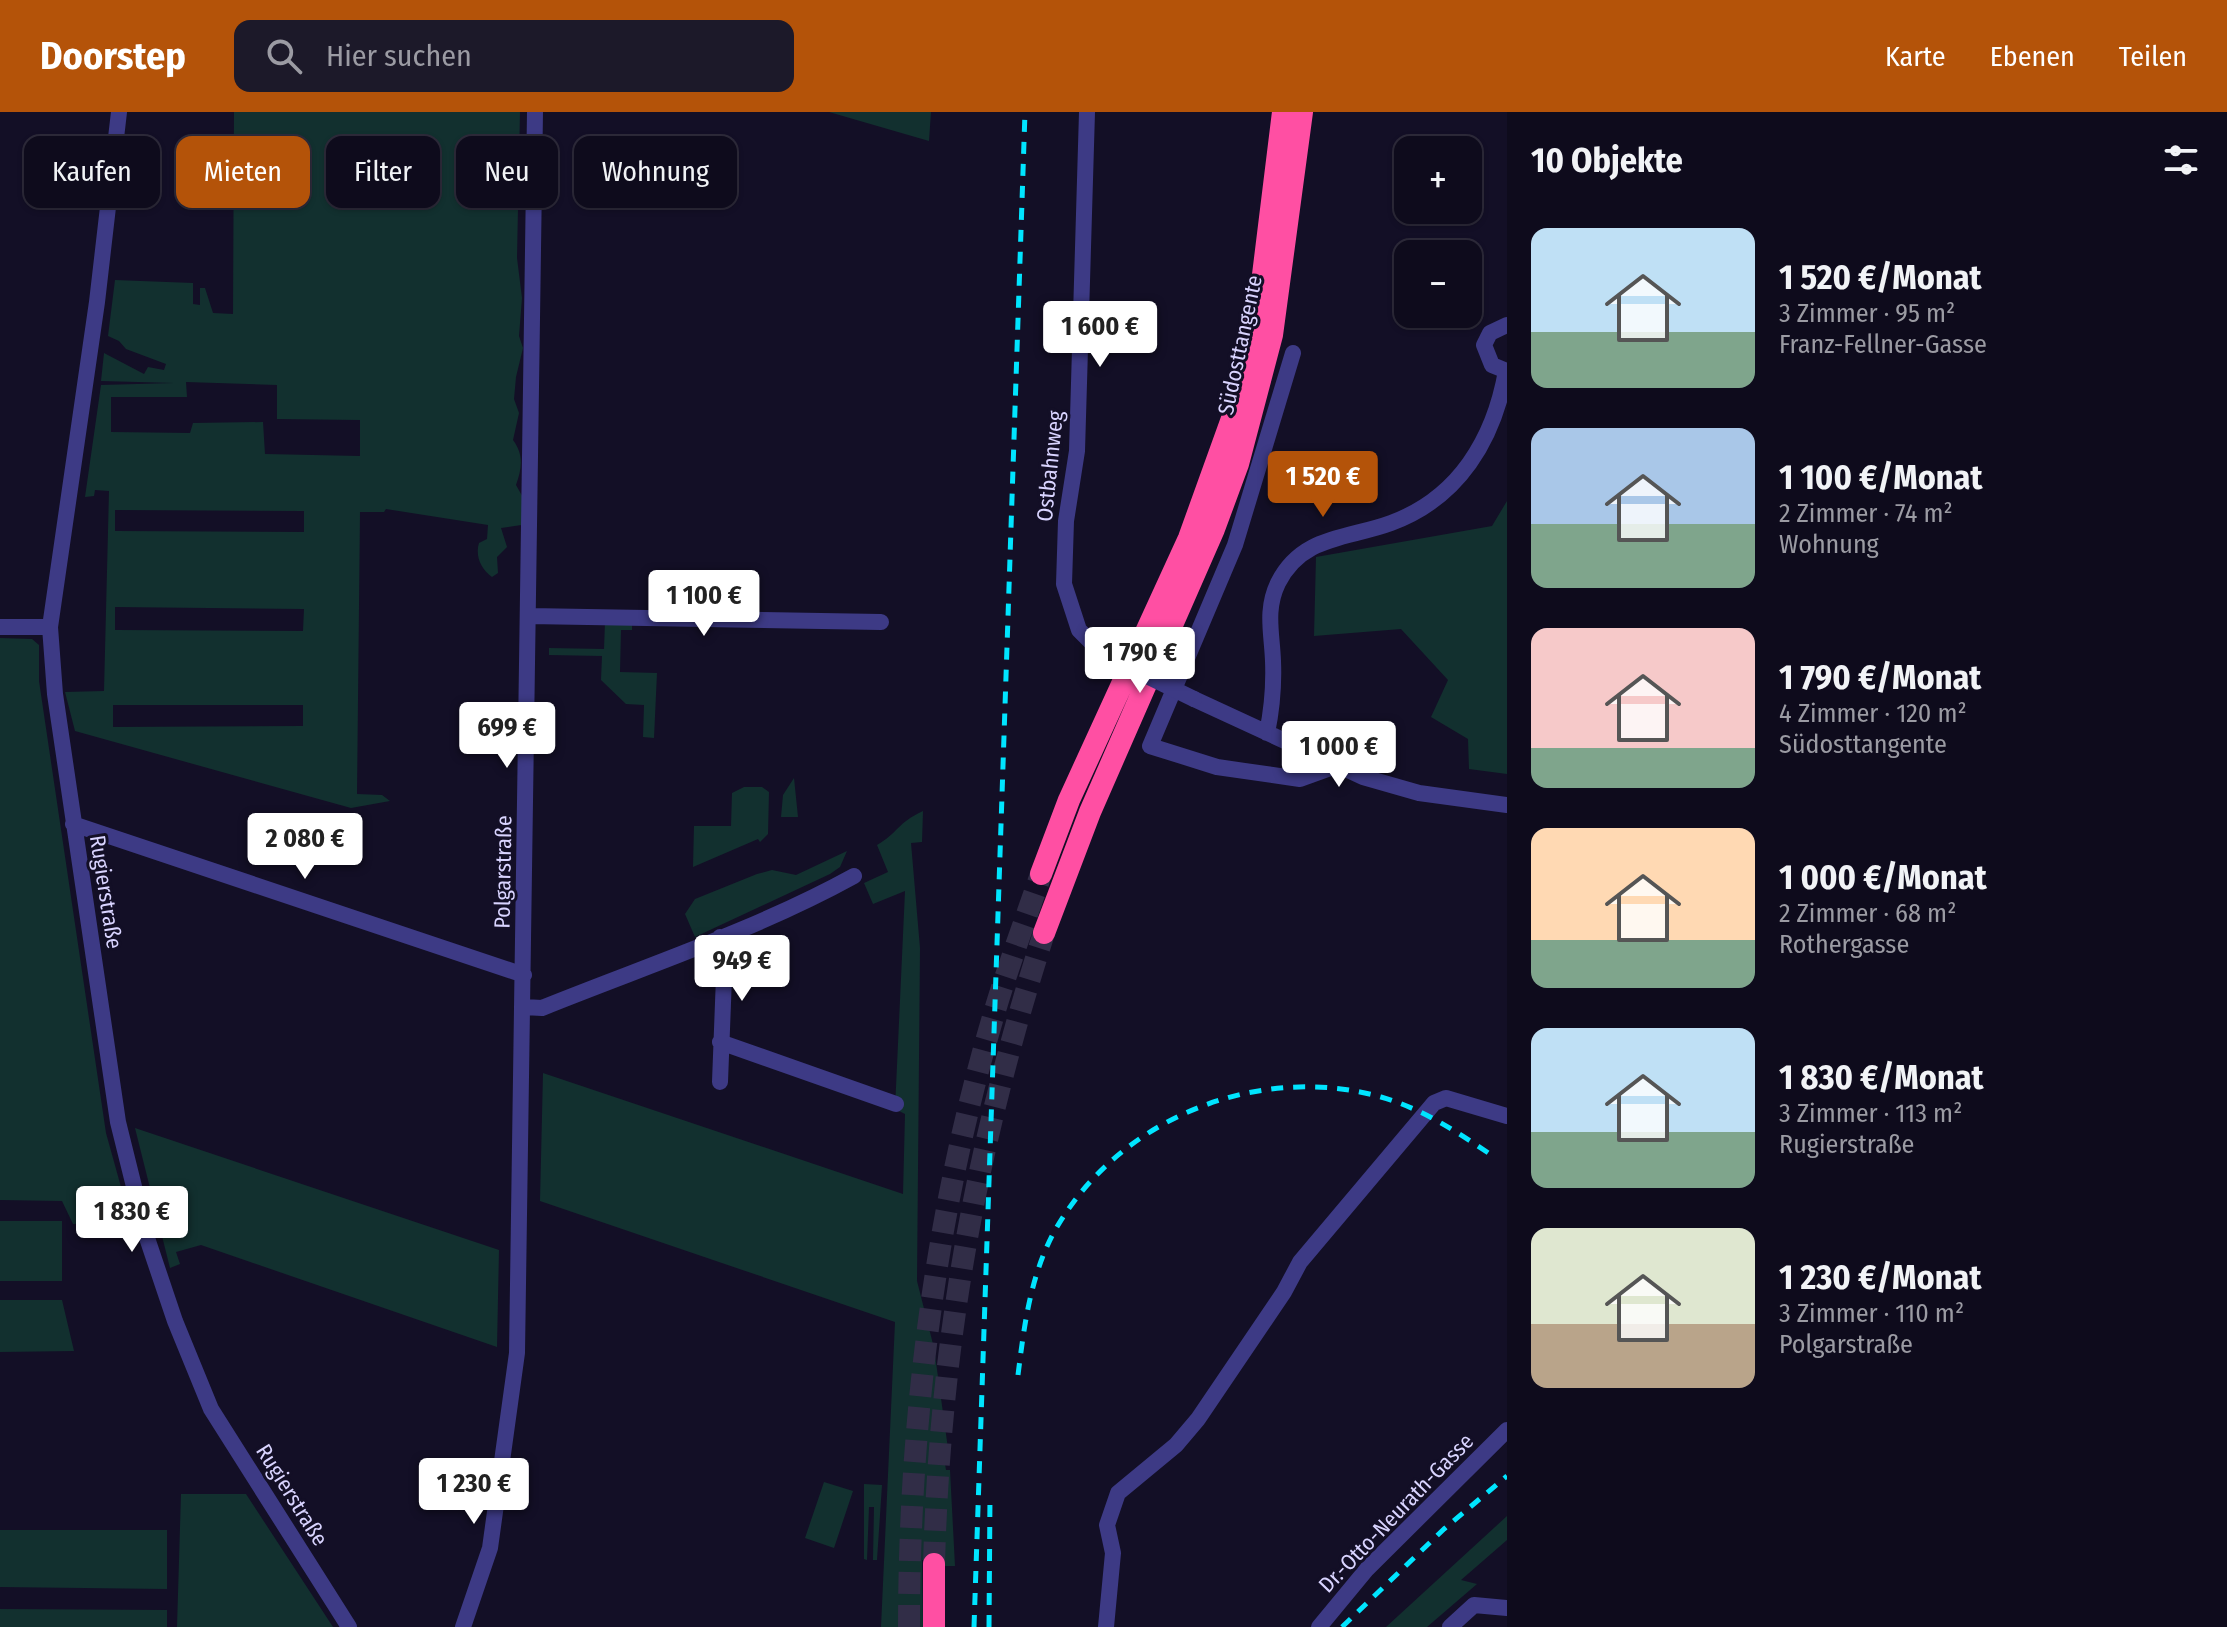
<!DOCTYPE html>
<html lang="de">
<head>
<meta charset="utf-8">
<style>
	body { margin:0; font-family:"Fira Sans Condensed",sans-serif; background:#1c1929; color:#f1f3f6; height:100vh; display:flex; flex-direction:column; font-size:30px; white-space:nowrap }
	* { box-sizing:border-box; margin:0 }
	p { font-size:26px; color:#9b9ba3 }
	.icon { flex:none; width:44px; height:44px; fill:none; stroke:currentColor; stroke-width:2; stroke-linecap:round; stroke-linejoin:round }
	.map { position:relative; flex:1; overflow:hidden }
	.sheet { display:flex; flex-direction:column; background:#0e0b1c; width:720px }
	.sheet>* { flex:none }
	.banner { position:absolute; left:24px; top:24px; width:760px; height:72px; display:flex; gap:16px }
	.controls { position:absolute; left:1394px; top:24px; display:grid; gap:16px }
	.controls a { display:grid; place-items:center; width:88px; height:88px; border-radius:16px; background:#0e0b1c; box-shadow:0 2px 6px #0004,0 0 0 2px #2e2b3b; font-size:40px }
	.price { position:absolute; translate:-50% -68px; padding:0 18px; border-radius:8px; background:#fff; color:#222; font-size:26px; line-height:52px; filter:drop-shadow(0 2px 4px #0008) }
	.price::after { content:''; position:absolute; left:50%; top:48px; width:24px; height:18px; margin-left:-12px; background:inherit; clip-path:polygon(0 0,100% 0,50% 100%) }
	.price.current { background:#b45309; color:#fff }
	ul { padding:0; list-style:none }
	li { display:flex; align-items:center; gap:24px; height:200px; padding:0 24px }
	li span { display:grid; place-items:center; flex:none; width:224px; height:160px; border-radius:16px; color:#555 }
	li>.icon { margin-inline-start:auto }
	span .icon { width:96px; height:96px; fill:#fffc; stroke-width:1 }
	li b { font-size:34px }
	h2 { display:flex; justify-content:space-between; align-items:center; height:96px; padding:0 24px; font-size:34px }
	.chip { padding:0 28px; border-radius:16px; background:#0e0b1c; box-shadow:0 2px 6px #0004,0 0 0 2px #2e2b3b; font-size:28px; line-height:72px }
	.chip.current { background:#b45309; color:#fff }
	header { display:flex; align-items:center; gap:48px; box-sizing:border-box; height:112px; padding:0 40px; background:#b45309; color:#fff }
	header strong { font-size:38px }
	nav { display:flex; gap:44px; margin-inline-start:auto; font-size:28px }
	.search { width:560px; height:72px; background:#1c1929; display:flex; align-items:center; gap:20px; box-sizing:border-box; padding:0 28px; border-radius:16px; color:#9b9ba3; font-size:30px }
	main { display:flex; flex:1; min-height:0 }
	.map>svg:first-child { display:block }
	.green { fill:#12302f; fill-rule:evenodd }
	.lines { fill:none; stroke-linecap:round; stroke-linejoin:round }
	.highway-tunnel { stroke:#312d47; stroke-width:22; stroke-dasharray:22 11; stroke-linecap:butt }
	.minor { stroke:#3d3a85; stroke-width:16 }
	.highway { stroke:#ff4fa3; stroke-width:22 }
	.rail { stroke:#00e5ff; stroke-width:5; stroke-dasharray:12 10; stroke-linecap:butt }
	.minor-bridge { stroke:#3d3a85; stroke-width:16 }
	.labels { text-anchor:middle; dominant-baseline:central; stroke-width:6; stroke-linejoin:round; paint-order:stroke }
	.street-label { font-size:22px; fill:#d9d4ff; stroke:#130f26 }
</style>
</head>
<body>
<header>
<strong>Doorstep</strong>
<div class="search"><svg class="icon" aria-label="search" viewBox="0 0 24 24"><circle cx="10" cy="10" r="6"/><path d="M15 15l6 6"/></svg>Hier suchen</div>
<nav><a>Karte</a><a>Ebenen</a><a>Teilen</a></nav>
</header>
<main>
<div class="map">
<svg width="1507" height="1515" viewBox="0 0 1507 1515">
	<rect width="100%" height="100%" fill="#130f26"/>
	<path class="green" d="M 234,0 L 520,0 L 517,146 L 522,186 L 519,224 L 523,236 L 516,265 L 514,287 L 519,301 L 513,328 C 524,343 522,356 516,373 L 525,389 L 528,412 L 501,416 L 507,435 L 497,445 L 498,461 L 492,465 C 481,457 475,444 479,431 L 487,427 L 488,413 L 386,397 L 384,400 L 360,400 L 357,682 L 382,683 L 390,689 L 351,696 L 75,619 L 65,580 L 104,579 L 109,379 L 95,378 L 94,384 L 85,385 L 101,273 L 174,271 L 101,269 L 104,241 L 144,262 L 148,255 L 164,258 L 166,252 L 126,237 L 119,229 L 108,224 L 115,168 L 193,171 L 193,192 L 200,193 L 200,176 L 205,176 L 213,201 L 233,202 ZM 186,270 L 277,273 L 277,307 L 360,308 L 360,344 L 265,342 L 263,310 L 193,311 L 190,321 L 111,320 L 111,285 L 187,285 ZM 115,398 L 304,399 L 304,420 L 115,419 ZM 115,495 L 304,497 L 303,519 L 115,518 ZM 113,593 L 303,593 L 303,614 L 113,615 Z
		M 829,0 L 931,0 L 929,29 Z
		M 1507,389 L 1507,662 L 1469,657 L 1468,627 L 1431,605 L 1448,568 L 1401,517 L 1314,524 L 1316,445 L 1492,414 Z
		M 605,510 L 632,510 L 632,518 L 621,518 L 620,560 L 657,561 L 654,626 L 643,625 L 644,593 L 626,592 L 601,568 L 602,544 L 549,543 L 549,536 L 604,537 Z
		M 0,526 L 32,527 L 39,533 L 39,569 L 106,1021 L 131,1111 L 73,1112 L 62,1089 L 0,1088 Z
		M 794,666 L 798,705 L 781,705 L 783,683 Z
		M 744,675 L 762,675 L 769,680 L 768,722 L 760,730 L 758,727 L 693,755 L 694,714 L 731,714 L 732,681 Z
		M 923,699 L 922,730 L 911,731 L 920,836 L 917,1169 L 934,1236 L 950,1351 L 945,1352 L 946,1358 L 950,1358 L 955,1454 L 945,1454 L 945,1448 L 922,1448 L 923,1515 L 881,1515 L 895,1210 L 540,1089 L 543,961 L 903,1082 L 905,1002 L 895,997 L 905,779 L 873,792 L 864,771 L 888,760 L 877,733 C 898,721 897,711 923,699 Z
		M 847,739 L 840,755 L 830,762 L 695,825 L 685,802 L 695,787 L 757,762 L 772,758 L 796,763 Z
		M 135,1016 L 499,1138 L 497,1235 L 201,1133 L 176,1140 L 180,1152 L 170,1156 Z
		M 0,1109 L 62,1109 L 62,1169 L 0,1169 Z
		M 0,1188 L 62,1188 L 74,1239 L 0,1240 Z
		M 824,1370 L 853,1379 L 834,1436 L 805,1426 Z
		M 864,1372 L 882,1373 L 877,1448 L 873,1448 L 874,1395 L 869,1395 L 867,1448 L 864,1447 Z
		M 181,1382 L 246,1382 L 333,1515 L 177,1515 Z
		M 1507,1404 L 1507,1428 L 1461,1468 L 1477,1472 L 1427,1515 L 1386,1515 Z
		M 0,1418 L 167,1418 L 167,1477 L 0,1475 Z
		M 0,1497 L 167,1498 L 167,1515 L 0,1515 Z"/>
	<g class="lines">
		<path class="highway-tunnel" d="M 934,1452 C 940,1229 976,1034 1044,821
			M 909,1515 C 909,1310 935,1102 993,905 C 1007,857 1025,809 1041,762"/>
		<path class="minor" d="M 119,0 L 97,190 L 50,515 L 55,582 L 118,1010 L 146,1123 L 175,1209 L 211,1297 L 349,1515
			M 1087,0 L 1077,339 L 1066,409 L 1064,472 L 1079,518 L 1104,543
			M 1507,213 L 1490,221 L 1484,233 L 1492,253 L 1507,259
			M 1293,241 L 1235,433 L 1150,634 L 1217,655 L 1300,667 L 1336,654
			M 529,504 L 881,510
			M 0,515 L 50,515
			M 1194,587 L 1363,665 L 1419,681 L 1507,693
			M 1267,621 C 1272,597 1274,573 1273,549 C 1272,521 1265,498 1278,471 C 1302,423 1348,427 1391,411 C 1459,386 1494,327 1506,259
			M 73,712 L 524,863
			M 720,825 L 725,838 L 720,970
			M 524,895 L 542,896 C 646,854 756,818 854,764
			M 720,930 L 896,992
			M 463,1515 L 490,1436 L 517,1241 L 535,0
			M 1106,1515 L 1113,1441 L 1107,1413 L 1118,1381 L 1176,1333 L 1198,1307 L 1284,1180 L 1300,1150 L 1434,991 L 1446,986 L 1507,1004
			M 1319,1515 L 1367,1457 L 1507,1318
			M 1450,1515 L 1474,1493 L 1507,1496"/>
		<path class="highway" d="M 1041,762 L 1069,688 L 1189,426 L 1234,301 L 1261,179 L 1283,0
			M 1044,821 L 1090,700 L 1214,417 L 1238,352 L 1272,223 L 1302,0
			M 934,1452 L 934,1515"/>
		<path class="rail" d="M 1018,1263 C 1024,1215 1030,1166 1053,1122 C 1115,1008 1256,950 1381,985 C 1423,997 1457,1020 1493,1044
			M 974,1515 L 1025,0
			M 989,1515 L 990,1383
			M 1342,1515 L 1444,1417 L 1507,1364"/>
		<path class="minor-bridge" d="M 1104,543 L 1194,587"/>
	</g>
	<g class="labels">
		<g class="street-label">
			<text transform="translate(1240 233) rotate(-78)">Südosttangente</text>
			<text transform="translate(1050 354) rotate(-84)">Ostbahnweg</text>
			<text transform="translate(503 760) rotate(-89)">Polgarstraße</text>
			<text transform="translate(106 780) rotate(81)">Rugierstraße</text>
			<text transform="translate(292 1383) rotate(58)">Rugierstraße</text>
			<text transform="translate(1396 1401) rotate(-46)">Dr.-Otto-Neurath-Gasse</text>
		</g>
	</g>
</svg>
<div class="controls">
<a>+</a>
<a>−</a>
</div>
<b class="price" style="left:1100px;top:257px">1 600 €</b>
<b class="price current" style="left:1323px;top:407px">1 520 €</b>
<b class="price" style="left:704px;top:526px">1 100 €</b>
<b class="price" style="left:1140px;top:583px">1 790 €</b>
<b class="price" style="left:507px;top:658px">699 €</b>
<b class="price" style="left:1339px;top:677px">1 000 €</b>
<b class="price" style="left:305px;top:769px">2 080 €</b>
<b class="price" style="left:742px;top:891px">949 €</b>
<b class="price" style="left:132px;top:1142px">1 830 €</b>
<b class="price" style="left:474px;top:1414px">1 230 €</b>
<div class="banner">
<a class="chip">Kaufen</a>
<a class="chip current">Mieten</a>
<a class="chip">Filter</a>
<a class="chip">Neu</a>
<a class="chip">Wohnung</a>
</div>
</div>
<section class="sheet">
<h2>10 Objekte<svg class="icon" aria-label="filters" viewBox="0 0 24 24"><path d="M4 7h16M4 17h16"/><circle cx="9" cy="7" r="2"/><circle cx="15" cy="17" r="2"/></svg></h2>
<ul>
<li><span style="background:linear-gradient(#bfe0f5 65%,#7fa58c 0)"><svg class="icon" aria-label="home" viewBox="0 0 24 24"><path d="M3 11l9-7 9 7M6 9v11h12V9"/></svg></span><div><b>1 520 €/Monat</b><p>3 Zimmer · 95 m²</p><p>Franz-Fellner-Gasse</p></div></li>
<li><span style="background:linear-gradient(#a9c7e8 60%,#7fa58c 0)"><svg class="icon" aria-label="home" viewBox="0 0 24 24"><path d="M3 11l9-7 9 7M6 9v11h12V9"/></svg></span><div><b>1 100 €/Monat</b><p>2 Zimmer · 74 m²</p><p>Wohnung</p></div></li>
<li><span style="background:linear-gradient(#f6c9c9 75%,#7fa58c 0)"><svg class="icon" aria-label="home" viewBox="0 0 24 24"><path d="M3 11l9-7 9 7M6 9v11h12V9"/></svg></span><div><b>1 790 €/Monat</b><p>4 Zimmer · 120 m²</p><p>Südosttangente</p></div></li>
<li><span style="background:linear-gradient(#ffd9b3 70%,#7fa58c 0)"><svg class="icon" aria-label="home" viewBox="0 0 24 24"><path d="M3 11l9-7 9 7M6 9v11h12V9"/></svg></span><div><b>1 000 €/Monat</b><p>2 Zimmer · 68 m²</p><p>Rothergasse</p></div></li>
<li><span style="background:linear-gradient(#bfe0f5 65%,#7fa58c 0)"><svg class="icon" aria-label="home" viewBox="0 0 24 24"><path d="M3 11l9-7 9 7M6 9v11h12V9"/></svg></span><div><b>1 830 €/Monat</b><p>3 Zimmer · 113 m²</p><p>Rugierstraße</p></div></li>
<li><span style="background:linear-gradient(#dfe7d0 60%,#b9a48a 0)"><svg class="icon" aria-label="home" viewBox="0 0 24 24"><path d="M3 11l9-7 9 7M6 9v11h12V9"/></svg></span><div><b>1 230 €/Monat</b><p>3 Zimmer · 110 m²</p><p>Polgarstraße</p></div></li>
</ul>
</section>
</main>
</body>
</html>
